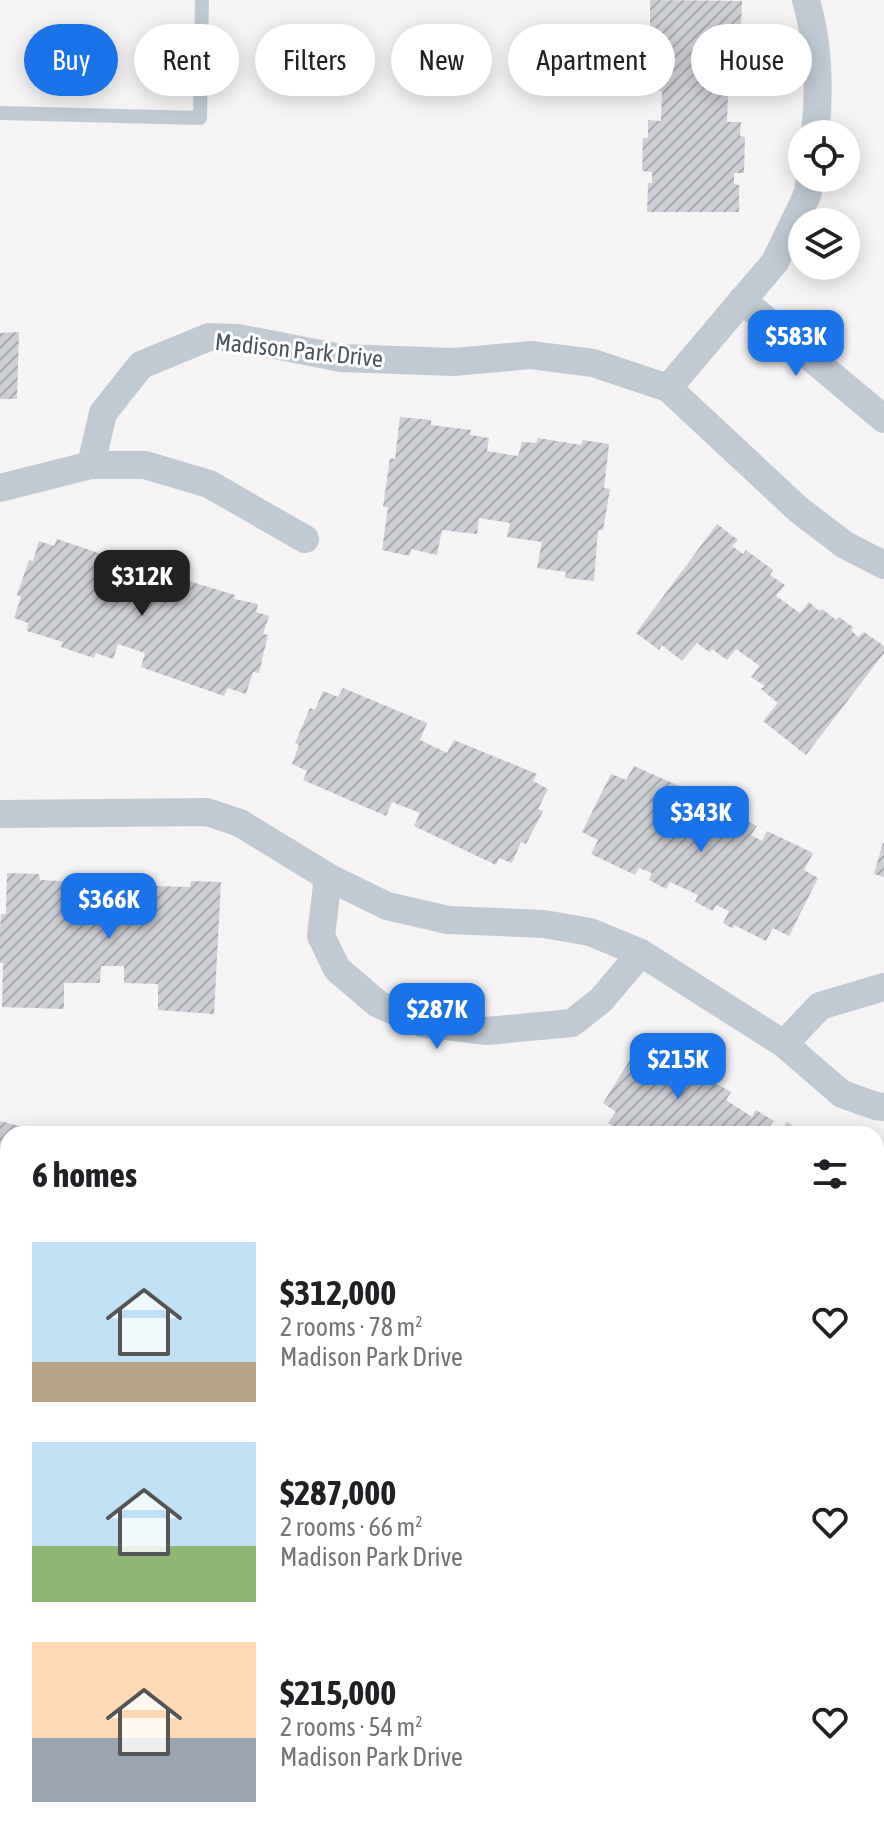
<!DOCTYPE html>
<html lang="en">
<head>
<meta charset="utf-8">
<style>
	body { margin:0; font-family:"Asap Condensed",sans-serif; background:#f2f2f2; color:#202124; height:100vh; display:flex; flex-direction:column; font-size:30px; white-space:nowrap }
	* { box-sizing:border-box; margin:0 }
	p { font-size:26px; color:#757577 }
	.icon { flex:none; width:44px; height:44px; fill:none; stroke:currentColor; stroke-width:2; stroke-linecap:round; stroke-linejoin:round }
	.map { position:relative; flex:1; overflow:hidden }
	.drawer { position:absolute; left:0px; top:1126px; width:884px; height:714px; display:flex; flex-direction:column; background:#fff; border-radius:24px 24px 0 0; box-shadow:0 4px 20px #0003 }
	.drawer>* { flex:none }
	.guide { position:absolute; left:24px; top:24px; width:836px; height:72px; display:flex; gap:16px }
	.controls { position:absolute; left:788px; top:120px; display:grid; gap:16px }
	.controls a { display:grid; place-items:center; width:72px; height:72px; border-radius:50%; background:#fff; box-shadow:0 4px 20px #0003; font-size:40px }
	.price { position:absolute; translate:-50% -68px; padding:0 18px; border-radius:16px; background:#1a73e8; color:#fff; font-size:26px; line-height:52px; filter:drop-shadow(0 2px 4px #0008) }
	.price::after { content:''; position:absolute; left:50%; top:48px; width:24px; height:18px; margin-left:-12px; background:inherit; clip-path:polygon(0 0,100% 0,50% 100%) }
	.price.on { background:#222; color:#fff }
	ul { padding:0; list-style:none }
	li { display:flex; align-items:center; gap:24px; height:200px; padding:0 32px }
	li span { display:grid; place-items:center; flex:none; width:224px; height:160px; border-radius:0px; color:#555 }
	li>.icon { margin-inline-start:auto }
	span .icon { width:96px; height:96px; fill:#fffc; stroke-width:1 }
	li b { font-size:34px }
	h2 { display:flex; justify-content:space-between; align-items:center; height:96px; padding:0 32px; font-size:34px }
	.tag { padding:0 28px; border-radius:36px; background:#fff; box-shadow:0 4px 20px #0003; font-size:28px; line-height:72px }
	.tag.on { background:#1a73e8; color:#fff }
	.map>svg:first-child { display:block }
	.building { fill:url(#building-hatch) }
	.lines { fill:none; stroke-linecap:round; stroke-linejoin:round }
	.lane { stroke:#c1cad2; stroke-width:14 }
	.street { stroke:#c1cad2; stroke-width:28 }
	.labels { text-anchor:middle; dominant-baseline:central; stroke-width:6; stroke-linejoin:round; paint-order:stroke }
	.street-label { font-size:24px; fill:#4a5661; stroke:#fff }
</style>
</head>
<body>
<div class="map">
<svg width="884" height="1839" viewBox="0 0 884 1839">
	<defs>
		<pattern id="building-hatch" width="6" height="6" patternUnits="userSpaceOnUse" patternTransform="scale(2)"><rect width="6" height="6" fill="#cdcfd5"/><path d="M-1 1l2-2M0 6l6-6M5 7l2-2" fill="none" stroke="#a8abb0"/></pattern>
	</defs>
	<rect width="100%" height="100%" fill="#f5f3f3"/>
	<path class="building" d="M 650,0 L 742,1 L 741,28 L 737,29 L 738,40 L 744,40 L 745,73 L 739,74 L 739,92 L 728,93 L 727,122 L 741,122 L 740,136 L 745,137 L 744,173 L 734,173 L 734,184 L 739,185 L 739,212 L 647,212 L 648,183 L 652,183 L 652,172 L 642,171 L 643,138 L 648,138 L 648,120 L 661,121 L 662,91 L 650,91 L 650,73 L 645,73 L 646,40 L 656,40 L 655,28 L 650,28 Z
		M 19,332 L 17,399 L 0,399 L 0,333 Z
		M 400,417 L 431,420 L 431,425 L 471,430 L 470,435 L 489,438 L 487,451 L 518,456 L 522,442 L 536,443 L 538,438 L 581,445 L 583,440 L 609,444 L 604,488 L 610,489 L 603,530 L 598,530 L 594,581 L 565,578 L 566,572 L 537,568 L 542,542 L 507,537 L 510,523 L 479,518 L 477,534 L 442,530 L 437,555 L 411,549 L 410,556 L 382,550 L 388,507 L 383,507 L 390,458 L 395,459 Z
		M 717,524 L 738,540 L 732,546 L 743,554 L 746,550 L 773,570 L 770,575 L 785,585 L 776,596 L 800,613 L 809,602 L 819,611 L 822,609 L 836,620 L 839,617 L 854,628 L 851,630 L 858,637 L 864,632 L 884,646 L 884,653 L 806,755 L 763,721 L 778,703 L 761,689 L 765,686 L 751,677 L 760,666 L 736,649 L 727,660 L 712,649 L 709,652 L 697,643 L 682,661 L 662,645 L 659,650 L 636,633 Z
		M 57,539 L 143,568 L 140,581 L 166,591 L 172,576 L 235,595 L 234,599 L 258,604 L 256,612 L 269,616 L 263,634 L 268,635 L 259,673 L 253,672 L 246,694 L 228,688 L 224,696 L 141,667 L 145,653 L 118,644 L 113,659 L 96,653 L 94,658 L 61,647 L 63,642 L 27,631 L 28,623 L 14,618 L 21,597 L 17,595 L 29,560 L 33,561 L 39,541 L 54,546 Z
		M 343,688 L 427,723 L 420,740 L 447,753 L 454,740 L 537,774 L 533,781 L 548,789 L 538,809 L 543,811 L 526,844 L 521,842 L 512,863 L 499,858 L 496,865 L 414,826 L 420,813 L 392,802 L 386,816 L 303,780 L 307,771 L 292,764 L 299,745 L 295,743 L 310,708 L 315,710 L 323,691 L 338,697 Z
		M 634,766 L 679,786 L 675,796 L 685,802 L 689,796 L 709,805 L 703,815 L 732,829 L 739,817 L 757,826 L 751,835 L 762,841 L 767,831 L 813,853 L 804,870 L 818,878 L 789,936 L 773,928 L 766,941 L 734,925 L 733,929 L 723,923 L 729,911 L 716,905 L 713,911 L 695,902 L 698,895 L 670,882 L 666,889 L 649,880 L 652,873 L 639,868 L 635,875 L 591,854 L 598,840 L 582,832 L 611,774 L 626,780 Z
		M 883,843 L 884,843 L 884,877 L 874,874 Z
		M 7,873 L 39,874 L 40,880 L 99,883 L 98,900 L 127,901 L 128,885 L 190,887 L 191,881 L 221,882 L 214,1014 L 158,1010 L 158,984 L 124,983 L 124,966 L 101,966 L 100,983 L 64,983 L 64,1009 L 2,1007 L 3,963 L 0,963 L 0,931 L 1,914 L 6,914 Z
		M 660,1045 L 679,1057 L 683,1053 L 705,1067 L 698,1079 L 708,1086 L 712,1081 L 731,1092 L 726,1100 L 752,1117 L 756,1110 L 774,1121 L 769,1127 L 780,1133 L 787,1122 L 805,1134 L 618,1134 L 621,1131 L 608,1123 L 616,1112 L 603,1103 L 638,1047 L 652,1057 Z
		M 0,1121 L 46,1133 L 8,1134 L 8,1222 L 0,1220 Z
		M 0,1353 L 8,1355 L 8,1375 L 1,1402 Z
		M 876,1380 L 883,1382 L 877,1403 L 876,1403 Z
		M 7,1541 L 8,1542 L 8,1621 L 2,1619 L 3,1615 L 0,1614 L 0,1567 Z
		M 876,1593 L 884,1595 L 884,1677 L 876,1675 Z
		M 876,1751 L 884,1754 L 880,1768 L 884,1769 L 884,1802 L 876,1800 Z
		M 0,1764 L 6,1765 L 1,1784 L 0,1784 Z
		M 27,1832 L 110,1832 L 109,1839 L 25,1839 Z
		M 151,1832 L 223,1832 L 221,1839 L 149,1839 Z"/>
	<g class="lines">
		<path class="lane" d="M 0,113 L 200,118 L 202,0"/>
		<path class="street" d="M 806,0 C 819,44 820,89 815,134
			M 742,300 L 884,419
			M 668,388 L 775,262 L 808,193 L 810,178
			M 91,465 L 103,413 L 141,365 L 209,337 L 238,338 L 341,358 L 454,362 L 531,355 L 593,363 L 668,388 L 799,510 L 845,545 L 884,565
			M 0,488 L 91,465 L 145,465 L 209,484 L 305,539
			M 0,814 L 207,812 L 240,823 L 328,877 L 387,906 L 448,920 L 544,924 L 590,932 L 641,953 L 784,1044 L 842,1094 L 876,1106 L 884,1107
			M 328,877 L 321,936 L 337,969 L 378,1004 L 422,1023 L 487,1031 L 572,1023 L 601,1000 L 641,953
			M 784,1044 L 820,1006 L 884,987
			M 0,1289 L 8,1291
			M 876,1528 L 884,1530
			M 0,1694 L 8,1696
			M 501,1832 L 527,1839
			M 723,1839 L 725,1832"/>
	</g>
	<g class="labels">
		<g class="street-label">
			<text transform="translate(299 350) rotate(6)">Madison Park Drive</text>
		</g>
	</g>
</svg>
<div class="controls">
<a><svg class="icon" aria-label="locate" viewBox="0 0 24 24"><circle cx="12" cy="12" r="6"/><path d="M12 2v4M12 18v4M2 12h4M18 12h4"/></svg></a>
<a><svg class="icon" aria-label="layers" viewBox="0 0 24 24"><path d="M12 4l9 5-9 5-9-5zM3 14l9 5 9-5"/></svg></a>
</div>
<b class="price" style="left:796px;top:378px">$583K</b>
<b class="price on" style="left:142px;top:618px">$312K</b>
<b class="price" style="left:701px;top:854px">$343K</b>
<b class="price" style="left:109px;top:941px">$366K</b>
<b class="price" style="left:437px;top:1051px">$287K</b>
<b class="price" style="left:678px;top:1101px">$215K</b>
<div class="guide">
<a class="tag on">Buy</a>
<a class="tag">Rent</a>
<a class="tag">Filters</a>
<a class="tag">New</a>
<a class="tag">Apartment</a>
<a class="tag">House</a>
</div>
<section class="drawer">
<h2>6 homes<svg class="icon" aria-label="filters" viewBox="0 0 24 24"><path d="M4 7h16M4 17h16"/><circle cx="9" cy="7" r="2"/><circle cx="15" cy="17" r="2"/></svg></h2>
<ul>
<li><span style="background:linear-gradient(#bfe0f5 75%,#b9a48a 0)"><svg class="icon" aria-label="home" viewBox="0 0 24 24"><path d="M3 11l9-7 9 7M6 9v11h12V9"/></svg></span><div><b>$312,000</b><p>2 rooms · 78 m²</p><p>Madison Park Drive</p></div><svg class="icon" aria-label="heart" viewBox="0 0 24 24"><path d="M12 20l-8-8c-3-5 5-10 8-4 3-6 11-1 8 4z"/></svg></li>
<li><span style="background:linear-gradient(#bfe0f5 65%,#8fb573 0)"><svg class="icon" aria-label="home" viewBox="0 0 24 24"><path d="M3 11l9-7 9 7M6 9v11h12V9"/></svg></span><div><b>$287,000</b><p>2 rooms · 66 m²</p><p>Madison Park Drive</p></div><svg class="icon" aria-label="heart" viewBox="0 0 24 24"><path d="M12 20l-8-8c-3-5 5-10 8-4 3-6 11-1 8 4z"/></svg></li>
<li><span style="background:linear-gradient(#ffd9b3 60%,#9aa5b1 0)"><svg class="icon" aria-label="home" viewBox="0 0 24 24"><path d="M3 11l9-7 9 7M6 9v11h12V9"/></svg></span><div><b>$215,000</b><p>2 rooms · 54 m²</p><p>Madison Park Drive</p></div><svg class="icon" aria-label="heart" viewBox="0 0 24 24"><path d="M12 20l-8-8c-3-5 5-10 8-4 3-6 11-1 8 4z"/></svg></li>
</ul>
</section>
</div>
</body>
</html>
